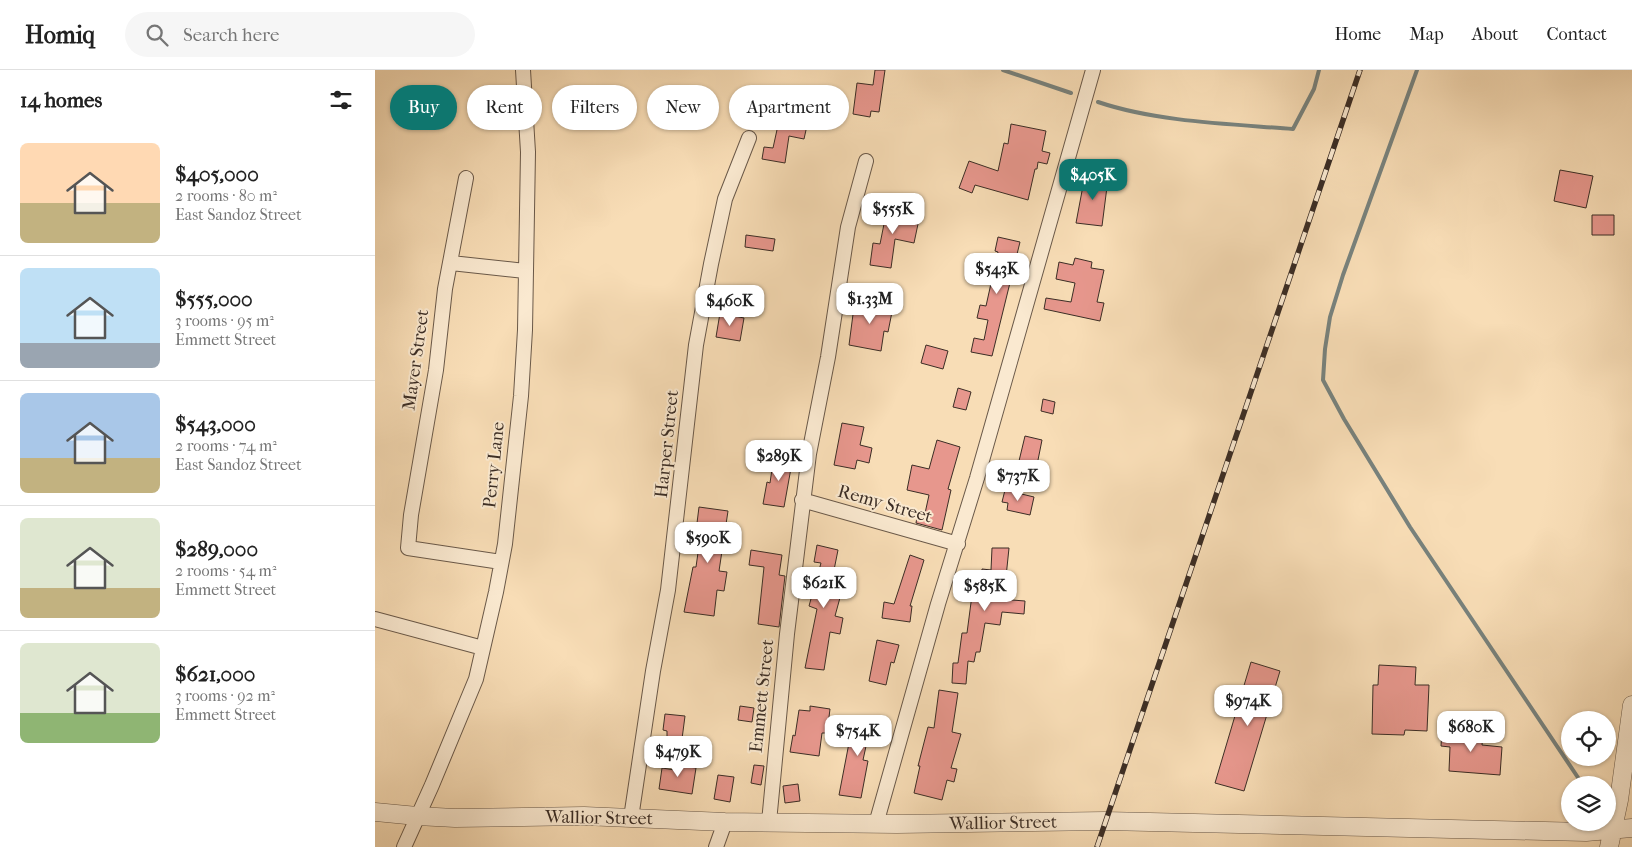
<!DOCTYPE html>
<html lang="en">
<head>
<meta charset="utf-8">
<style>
	body { margin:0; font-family:"IM FELL French Canon",serif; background:#f6f6f6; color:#222; height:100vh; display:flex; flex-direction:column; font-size:19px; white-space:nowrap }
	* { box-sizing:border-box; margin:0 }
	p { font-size:16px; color:#767676 }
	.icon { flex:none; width:28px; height:28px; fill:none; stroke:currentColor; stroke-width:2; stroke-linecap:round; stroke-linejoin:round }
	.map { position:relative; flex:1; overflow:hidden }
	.side { display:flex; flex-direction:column; background:#fff; width:375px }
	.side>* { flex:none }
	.top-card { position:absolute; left:15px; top:15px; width:475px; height:45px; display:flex; gap:10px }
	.tools { position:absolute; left:1186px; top:641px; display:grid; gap:10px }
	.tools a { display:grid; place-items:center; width:55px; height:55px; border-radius:50%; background:#fff; box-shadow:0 1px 4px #0004; font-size:25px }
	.price { position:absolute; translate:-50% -42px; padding:0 11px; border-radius:10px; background:#fff; color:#222; font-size:16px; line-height:32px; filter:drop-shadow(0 1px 2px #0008) }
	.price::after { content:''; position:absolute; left:50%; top:30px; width:15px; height:11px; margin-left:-8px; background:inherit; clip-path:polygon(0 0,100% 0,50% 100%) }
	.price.current { background:#0f766e; color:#fff }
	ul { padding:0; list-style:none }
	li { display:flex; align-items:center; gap:15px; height:125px; padding:0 20px }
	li+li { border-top:1px solid #e0e0e0 }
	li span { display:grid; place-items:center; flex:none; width:140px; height:100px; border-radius:8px; color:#555 }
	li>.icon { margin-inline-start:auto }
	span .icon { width:60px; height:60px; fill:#fffc; stroke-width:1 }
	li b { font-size:21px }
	h2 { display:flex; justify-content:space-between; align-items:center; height:60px; padding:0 20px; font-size:21px }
	.chip { padding:0 18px; border-radius:22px; background:#fff; box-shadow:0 1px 4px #0004; font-size:18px; line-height:45px }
	.chip.current { background:#0f766e; color:#fff }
	header { display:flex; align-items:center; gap:30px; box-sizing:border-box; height:70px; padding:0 25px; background:#fff; border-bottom:1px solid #e0e0e0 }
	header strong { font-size:24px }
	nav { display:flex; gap:28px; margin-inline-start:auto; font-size:18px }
	.search { width:350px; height:45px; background:#f6f6f6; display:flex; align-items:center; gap:12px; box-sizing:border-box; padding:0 18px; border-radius:28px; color:#767676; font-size:19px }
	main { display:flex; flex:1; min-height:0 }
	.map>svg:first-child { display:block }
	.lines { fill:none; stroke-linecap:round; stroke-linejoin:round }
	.stream { stroke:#78827d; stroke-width:4 }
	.building { fill:#e7978d; stroke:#3b2d25 }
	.minor-casing { stroke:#6a5949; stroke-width:16 }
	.tertiary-casing { stroke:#6a5949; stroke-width:19 }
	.minor { stroke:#fae9d0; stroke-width:14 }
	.tertiary { stroke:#fae9d0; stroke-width:18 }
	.rail-casing { stroke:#3b2d25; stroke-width:5.5 }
	.rail { stroke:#fae9d0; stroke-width:4; stroke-dasharray:11; stroke-linecap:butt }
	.labels { text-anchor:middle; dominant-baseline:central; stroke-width:4; stroke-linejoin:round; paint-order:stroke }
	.street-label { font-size:18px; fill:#3b2d25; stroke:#fae9d0 }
</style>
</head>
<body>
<header>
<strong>Homiq</strong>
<div class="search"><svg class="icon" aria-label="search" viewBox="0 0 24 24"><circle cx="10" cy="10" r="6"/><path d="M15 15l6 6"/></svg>Search here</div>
<nav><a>Home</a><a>Map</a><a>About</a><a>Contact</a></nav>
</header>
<main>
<section class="side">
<h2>14 homes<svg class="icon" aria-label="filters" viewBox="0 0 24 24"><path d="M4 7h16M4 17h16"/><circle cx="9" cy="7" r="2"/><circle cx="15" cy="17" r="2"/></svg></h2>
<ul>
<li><span style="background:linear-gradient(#ffd9b3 60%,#c2b280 0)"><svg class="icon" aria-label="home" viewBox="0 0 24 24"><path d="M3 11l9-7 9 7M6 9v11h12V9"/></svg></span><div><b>$405,000</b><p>2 rooms · 80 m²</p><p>East Sandoz Street</p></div></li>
<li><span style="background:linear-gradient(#bfe0f5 75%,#9aa5b1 0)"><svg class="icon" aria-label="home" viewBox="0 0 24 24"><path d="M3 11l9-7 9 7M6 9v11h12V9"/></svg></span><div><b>$555,000</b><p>3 rooms · 95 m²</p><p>Emmett Street</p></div></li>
<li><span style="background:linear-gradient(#a9c7e8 65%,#c2b280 0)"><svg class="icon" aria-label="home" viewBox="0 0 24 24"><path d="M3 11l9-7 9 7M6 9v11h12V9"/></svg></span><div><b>$543,000</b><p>2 rooms · 74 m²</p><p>East Sandoz Street</p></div></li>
<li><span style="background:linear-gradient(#dfe7d0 70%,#c2b280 0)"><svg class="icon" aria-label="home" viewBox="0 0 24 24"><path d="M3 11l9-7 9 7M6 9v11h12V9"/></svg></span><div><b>$289,000</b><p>2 rooms · 54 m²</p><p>Emmett Street</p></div></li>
<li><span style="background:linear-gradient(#dfe7d0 70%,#8fb573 0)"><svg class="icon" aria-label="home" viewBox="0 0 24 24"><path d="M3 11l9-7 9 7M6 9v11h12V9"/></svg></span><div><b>$621,000</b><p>3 rooms · 92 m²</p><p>Emmett Street</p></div></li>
</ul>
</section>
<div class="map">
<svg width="1257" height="777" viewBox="0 0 1257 777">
	<rect width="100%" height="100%" fill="#f8ddb6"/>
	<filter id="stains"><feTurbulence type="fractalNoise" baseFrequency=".004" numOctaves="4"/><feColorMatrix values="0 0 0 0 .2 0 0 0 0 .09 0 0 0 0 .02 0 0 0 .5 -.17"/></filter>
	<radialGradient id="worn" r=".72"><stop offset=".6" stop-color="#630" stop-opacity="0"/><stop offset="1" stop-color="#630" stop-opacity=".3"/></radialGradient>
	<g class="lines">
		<path class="stream" d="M 628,0 L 696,23
			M 1042,0 L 968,205 L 955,247 L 950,279 L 948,310 L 969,349 L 1035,457 L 1208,715
			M 723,32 C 782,52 856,54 918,59 L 939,19 L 944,0"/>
	</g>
	<path class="building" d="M 500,0 L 510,0 L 504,42 L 496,41 L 495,47 L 478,44 L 482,13 L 498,15 Z
		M 405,46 L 433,51 L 429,69 L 414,66 L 410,93 L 387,89 L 389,77 L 398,78 Z
		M 636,54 L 671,61 L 667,81 L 675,83 L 672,94 L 663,92 L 662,99 L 660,99 L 653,130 L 600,115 L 597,123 L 584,118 L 594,91 L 623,101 L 629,73 L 633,74 Z
		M 1185,100 L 1218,106 L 1211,138 L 1179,131 Z
		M 710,105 L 733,109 L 727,156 L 701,153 Z
		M 513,134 L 535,139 L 533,151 L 543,154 L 539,173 L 520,169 L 516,198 L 495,195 L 498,173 L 505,174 Z
		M 1217,145 L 1239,145 L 1239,165 L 1217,165 Z
		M 371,165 L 400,169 L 398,181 L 370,177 Z
		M 623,167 L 645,172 L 617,286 L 596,282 L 599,268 L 609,270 L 613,250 L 602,248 L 605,235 L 611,236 L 623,182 L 620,181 Z
		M 700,188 L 717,192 L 716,198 L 729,200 L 722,232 L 729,233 L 725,251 L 669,239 L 671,228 L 696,232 L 700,213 L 681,209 L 684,192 L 698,195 Z
		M 480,229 L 518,237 L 513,262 L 509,261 L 506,281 L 474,275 Z
		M 345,243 L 369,248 L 365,271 L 341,267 Z
		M 551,275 L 573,281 L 568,299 L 546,293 Z
		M 583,318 L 596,322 L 591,340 L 578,337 Z
		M 668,329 L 680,332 L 678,344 L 666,341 Z
		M 467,353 L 489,357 L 485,375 L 497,378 L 494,393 L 482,390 L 480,399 L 459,395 Z
		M 650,366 L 667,370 L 662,395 L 644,391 Z
		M 562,370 L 585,377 L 573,419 L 576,420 L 567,460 L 541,453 L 542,447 L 549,448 L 554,425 L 532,420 L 537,395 L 554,399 Z
		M 399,385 L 418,387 L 409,437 L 388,434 L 392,412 L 395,413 Z
		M 630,420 L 659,427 L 655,445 L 632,440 L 633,433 L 627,432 Z
		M 324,437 L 353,441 L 344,501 L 352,502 L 349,521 L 342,520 L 339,546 L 309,542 L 318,497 L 321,497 L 327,454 L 322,453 Z
		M 442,475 L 463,480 L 456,515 L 460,516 L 458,522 L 466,524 L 460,546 L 468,548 L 465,564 L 455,562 L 449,600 L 430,598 L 442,539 L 434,536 L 446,493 L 439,492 Z
		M 617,478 L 634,478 L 631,507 L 625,507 L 624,529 L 650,531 L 649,544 L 627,542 L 625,555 L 610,553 L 605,582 L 601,582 L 599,592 L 593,591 L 591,614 L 577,613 L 578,593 L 583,593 L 587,563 L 592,563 L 597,525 L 595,525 L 596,514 L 606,514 L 607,499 L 616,500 Z
		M 376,480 L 407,485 L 404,505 L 410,506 L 404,557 L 383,554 L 389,497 L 374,495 Z
		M 535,485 L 549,490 L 535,536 L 537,536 L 535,552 L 507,548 L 509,532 L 519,534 Z
		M 502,570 L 524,575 L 519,593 L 516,592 L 511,615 L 494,611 Z
		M 876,592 L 905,601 L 869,721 L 840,713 Z
		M 1004,595 L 1041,597 L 1040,615 L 1054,615 L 1052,661 L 1030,660 L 1029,665 L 997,664 L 998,615 L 1003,615 Z
		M 564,620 L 583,623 L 577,662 L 586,664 L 576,698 L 582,699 L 579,712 L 572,710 L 567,730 L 539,723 L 545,696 L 543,696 L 553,657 L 559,658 Z
		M 365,636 L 379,638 L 377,652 L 363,650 Z
		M 435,636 L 455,639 L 452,663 L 447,663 L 444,686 L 415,682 L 418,665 L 420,666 L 424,640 L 435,641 Z
		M 290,644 L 310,646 L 307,669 L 292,667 L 292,661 L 288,660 Z
		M 479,647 L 506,653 L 503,670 L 493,667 L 488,690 L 493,691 L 486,728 L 464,725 Z
		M 1067,660 L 1108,663 L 1107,675 L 1127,677 L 1125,705 L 1074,701 L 1075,677 L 1066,676 Z
		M 302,689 L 314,691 L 313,697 L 321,698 L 317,724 L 284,719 L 287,698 L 300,700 Z
		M 379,695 L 389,696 L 386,715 L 376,713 Z
		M 343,705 L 359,707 L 355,732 L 339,729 Z
		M 423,714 L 425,731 L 410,733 L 408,716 Z"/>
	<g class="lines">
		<g class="minor-casing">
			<path id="minor" d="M 91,108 L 70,219 L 61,300 L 36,445 L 33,478 L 126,492
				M 76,193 L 150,201
				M 427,430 L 583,474
				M 0,549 L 108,578
				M 256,748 L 278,601 L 293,520 L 321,275 L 336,194 L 350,129 L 374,68
				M 394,752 L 412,564 L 434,384 L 453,287 L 473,157 L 491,91
				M 501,754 L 563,534 L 602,408 L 718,0
				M 29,777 L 57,715 L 101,609 L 121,522 L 130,474 L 146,326 L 150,260 L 153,82 L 148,0
				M 341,777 L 350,752"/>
		</g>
		<g class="tertiary-casing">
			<path id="tertiary" d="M 0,742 L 42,746 L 80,748 L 209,746 L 350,752 L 522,754 L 730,751 L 1211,762 L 1257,758
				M 1234,777 L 1244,730 L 1257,635"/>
		</g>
		<use href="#minor" class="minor"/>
		<use href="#tertiary" class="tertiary"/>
		<g class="rail-casing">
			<path id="rail" d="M 722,777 L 985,0"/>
		</g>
		<use href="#rail" class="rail"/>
	</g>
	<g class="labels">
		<g class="street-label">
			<text transform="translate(41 290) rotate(-82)">Mayer Street</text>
			<text transform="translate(292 374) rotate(-84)">Harper Street</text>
			<text transform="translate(119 395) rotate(-84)">Perry Lane</text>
			<text transform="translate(510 434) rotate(16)">Remy Street</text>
			<text transform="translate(387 626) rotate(-84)">Emmett Street</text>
			<text transform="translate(224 748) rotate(1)">Wallior Street</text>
			<text transform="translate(628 753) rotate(-1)">Wallior Street</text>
		</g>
	</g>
	<rect width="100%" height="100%" filter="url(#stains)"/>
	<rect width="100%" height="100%" fill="url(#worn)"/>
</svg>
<div class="tools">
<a><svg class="icon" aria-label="locate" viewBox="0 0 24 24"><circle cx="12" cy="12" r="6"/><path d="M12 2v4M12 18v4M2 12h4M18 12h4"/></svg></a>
<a><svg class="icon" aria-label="layers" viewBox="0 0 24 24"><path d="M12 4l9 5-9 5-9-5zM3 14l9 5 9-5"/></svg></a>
</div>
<b class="price current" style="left:718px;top:131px">$405K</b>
<b class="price" style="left:518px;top:165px">$555K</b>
<b class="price" style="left:622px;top:225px">$543K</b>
<b class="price" style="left:495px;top:255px">$1.33M</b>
<b class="price" style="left:355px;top:257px">$460K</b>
<b class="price" style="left:404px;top:412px">$289K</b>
<b class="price" style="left:643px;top:432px">$737K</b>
<b class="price" style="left:333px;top:494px">$590K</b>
<b class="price" style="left:449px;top:539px">$621K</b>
<b class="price" style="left:610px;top:542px">$585K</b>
<b class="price" style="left:873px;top:657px">$974K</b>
<b class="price" style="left:1096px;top:683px">$680K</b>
<b class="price" style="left:483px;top:687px">$754K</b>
<b class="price" style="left:303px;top:708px">$479K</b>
<div class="top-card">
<a class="chip current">Buy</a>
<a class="chip">Rent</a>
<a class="chip">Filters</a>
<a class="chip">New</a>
<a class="chip">Apartment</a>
</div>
</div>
</main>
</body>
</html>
